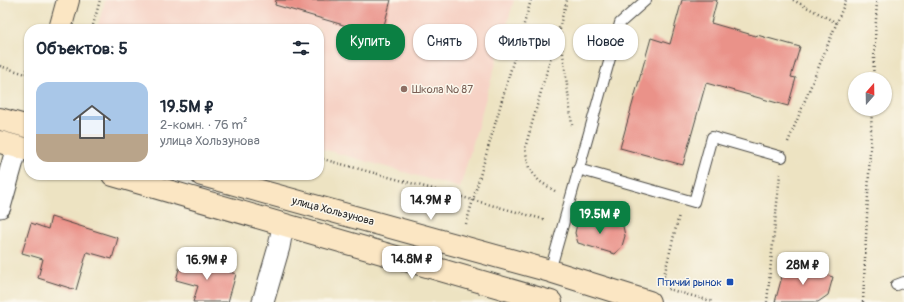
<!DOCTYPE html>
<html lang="ru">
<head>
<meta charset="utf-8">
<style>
	body { margin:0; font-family:Pangolin,sans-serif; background:#f2f2f3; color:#1f2937; height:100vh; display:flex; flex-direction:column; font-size:15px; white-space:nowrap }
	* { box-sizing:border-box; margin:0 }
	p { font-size:13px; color:#747a83 }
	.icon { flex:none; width:22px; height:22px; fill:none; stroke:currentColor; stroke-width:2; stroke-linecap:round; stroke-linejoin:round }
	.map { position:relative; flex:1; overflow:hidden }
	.side { position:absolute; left:24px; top:24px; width:300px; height:156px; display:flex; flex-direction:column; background:#fff; border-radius:16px; box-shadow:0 1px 3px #0004 }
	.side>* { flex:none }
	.top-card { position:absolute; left:336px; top:24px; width:380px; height:36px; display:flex; gap:8px }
	.needle { width:26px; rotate:20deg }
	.fabs { position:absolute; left:848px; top:72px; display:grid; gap:8px }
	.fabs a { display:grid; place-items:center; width:44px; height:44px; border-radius:50%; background:#fff; box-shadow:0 1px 3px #0004; font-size:20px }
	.price { position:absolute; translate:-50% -34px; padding:0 9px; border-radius:8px; background:#fff; color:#222; font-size:13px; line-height:26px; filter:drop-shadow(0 1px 2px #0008) }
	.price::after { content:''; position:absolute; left:50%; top:24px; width:12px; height:9px; margin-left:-6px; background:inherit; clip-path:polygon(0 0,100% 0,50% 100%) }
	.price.on { background:#0b8043; color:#fff }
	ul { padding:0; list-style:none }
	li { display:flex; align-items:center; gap:12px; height:100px; padding:0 12px }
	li+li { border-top:1px solid #e0e1e3 }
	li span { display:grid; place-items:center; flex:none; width:112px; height:80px; border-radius:12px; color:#555 }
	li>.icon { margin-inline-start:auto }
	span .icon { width:48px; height:48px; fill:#fffc; stroke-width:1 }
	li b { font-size:17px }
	h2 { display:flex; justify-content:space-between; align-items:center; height:48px; padding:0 12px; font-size:17px }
	.pill { padding:0 14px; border-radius:16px; background:#fff; box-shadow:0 1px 3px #0004; font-size:14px; line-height:36px }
	.pill.on { background:#0b8043; color:#fff }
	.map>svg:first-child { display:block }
	.built { fill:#f6d2c5 }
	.building { fill:#ea9289 }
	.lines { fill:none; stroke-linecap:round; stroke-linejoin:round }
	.lane-casing { stroke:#484742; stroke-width:12 }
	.street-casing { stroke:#484742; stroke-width:23 }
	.secondary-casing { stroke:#484742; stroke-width:24 }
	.path { stroke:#484742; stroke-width:2.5; stroke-dasharray:1 3; stroke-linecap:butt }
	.lane { stroke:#fff; stroke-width:10 }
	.street { stroke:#fff; stroke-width:21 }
	.secondary { stroke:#fbe6c3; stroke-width:22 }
	.education-dot { fill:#8d6e63; stroke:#fbf7ec; stroke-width:1.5 }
	.transit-dot { fill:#1a4fb4; stroke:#fbf7ec; stroke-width:1.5 }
	.labels { text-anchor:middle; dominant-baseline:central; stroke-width:3; stroke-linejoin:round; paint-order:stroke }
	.education-label { font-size:11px; fill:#785e54; stroke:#fbf7ec; text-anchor:start }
	.street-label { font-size:11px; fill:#2b2b2b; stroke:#fbf7ec }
	.transit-label { font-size:11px; fill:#164399; stroke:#fbf7ec; text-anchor:end }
</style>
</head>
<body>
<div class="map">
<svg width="904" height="302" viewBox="0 0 904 302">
	<rect width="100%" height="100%" fill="#fbf7ec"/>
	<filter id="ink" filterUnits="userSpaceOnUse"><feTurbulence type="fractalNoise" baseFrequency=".025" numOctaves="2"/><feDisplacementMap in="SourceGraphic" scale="8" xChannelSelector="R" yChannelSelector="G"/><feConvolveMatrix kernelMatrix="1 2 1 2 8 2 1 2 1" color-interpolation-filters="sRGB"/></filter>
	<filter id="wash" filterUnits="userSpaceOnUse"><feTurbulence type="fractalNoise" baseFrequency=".012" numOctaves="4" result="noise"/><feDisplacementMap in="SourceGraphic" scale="16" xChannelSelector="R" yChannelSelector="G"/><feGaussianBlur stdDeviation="0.9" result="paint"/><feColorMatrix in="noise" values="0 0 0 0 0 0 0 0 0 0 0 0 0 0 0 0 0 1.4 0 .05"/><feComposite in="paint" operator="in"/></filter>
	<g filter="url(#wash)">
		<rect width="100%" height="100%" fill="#ede3c2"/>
		<path class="built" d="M 105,0 L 514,0 L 460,188 L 319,148 L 319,29 L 97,29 Z"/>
		<g id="blocks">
			<path class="building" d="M 276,0 L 391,0 L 381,36 L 275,5 Z
				M 682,0 L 717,0 L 711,23 L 756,36 L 757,35 L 800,47 L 791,77 L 796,78 L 788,106 L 706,83 L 683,165 L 620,148 L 651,38 L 670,44 Z
				M 585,216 L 623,226 L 625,236 L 622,246 L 615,254 L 578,243 L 575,233 L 577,224 Z
				M 51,217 L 118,238 L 112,259 L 87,252 L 76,290 L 38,278 L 43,259 L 22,253 L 31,223 L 48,229 Z
				M 182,258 L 236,274 L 228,302 L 193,302 L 198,286 L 176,280 Z
				M 794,266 L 833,277 L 828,295 L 818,302 L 775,302 L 783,273 Z"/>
		</g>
	</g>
	<g filter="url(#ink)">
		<use href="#blocks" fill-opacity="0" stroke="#484742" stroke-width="1"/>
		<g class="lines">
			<g class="lane-casing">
				<path id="lane" d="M 578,169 L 694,202 L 712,137 L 782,157
					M 550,271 L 620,23 L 646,0
					M 896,285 L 904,282"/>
			</g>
			<g class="street-casing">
				<path id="street" d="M 0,207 L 17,147
					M 263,302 L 279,247 L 283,225"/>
			</g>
			<g class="secondary-casing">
				<path id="secondary" d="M 60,29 L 68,0
					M 0,119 L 29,127
					M 0,142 L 29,150
					M 113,175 L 551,302
					M 202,175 L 550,271 L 649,302"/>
			</g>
			<path class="path" d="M 793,0 L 837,23
				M 92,29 L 100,0
				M 560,29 L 572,125
				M 0,66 L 29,75
				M 26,74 L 29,63
				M 873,79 L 877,0
				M 788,142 L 846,0
				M 319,158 L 546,220
				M 555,191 L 539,181 L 529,168 L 525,148 L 567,0
				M 466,224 L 531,0
				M 662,284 L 679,215
				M 668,289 L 714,302
				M 767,302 L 780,174
				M 863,302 L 872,109"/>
			<use href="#lane" class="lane"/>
			<use href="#street" class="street"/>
			<use href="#secondary" class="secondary"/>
		</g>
	</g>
	<circle class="education-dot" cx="404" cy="89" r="4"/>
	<rect class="transit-dot" x="726" y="278" width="8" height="8" rx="2"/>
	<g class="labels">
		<g class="education-label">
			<text x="412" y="89">Школа № 87</text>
		</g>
		<g class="street-label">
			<text transform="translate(333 211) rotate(15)">улица Хользунова</text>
		</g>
		<g class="transit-label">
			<text x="722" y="282">Птичий рынок</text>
		</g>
	</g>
</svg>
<div class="fabs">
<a><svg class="needle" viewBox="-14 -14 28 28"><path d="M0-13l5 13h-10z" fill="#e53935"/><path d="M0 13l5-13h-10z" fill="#747a83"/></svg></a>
</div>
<b class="price" style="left:431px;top:221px">14.9M ₽</b>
<b class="price on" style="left:600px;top:235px">19.5M ₽</b>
<b class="price" style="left:412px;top:280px">14.8M ₽</b>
<b class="price" style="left:207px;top:281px">16.9M ₽</b>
<b class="price" style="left:803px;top:286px">28M ₽</b>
<div class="top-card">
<a class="pill on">Купить</a>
<a class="pill">Снять</a>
<a class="pill">Фильтры</a>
<a class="pill">Новое</a>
</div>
<section class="side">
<h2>Объектов: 5<svg class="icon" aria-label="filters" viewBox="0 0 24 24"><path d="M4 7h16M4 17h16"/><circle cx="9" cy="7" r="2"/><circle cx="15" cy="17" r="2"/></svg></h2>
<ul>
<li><span style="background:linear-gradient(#a9c7e8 65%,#b9a48a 0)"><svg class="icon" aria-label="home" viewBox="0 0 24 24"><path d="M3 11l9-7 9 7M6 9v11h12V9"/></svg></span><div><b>19.5M ₽</b><p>2-комн. · 76 m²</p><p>улица Хользунова</p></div></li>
</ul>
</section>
</div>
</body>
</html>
